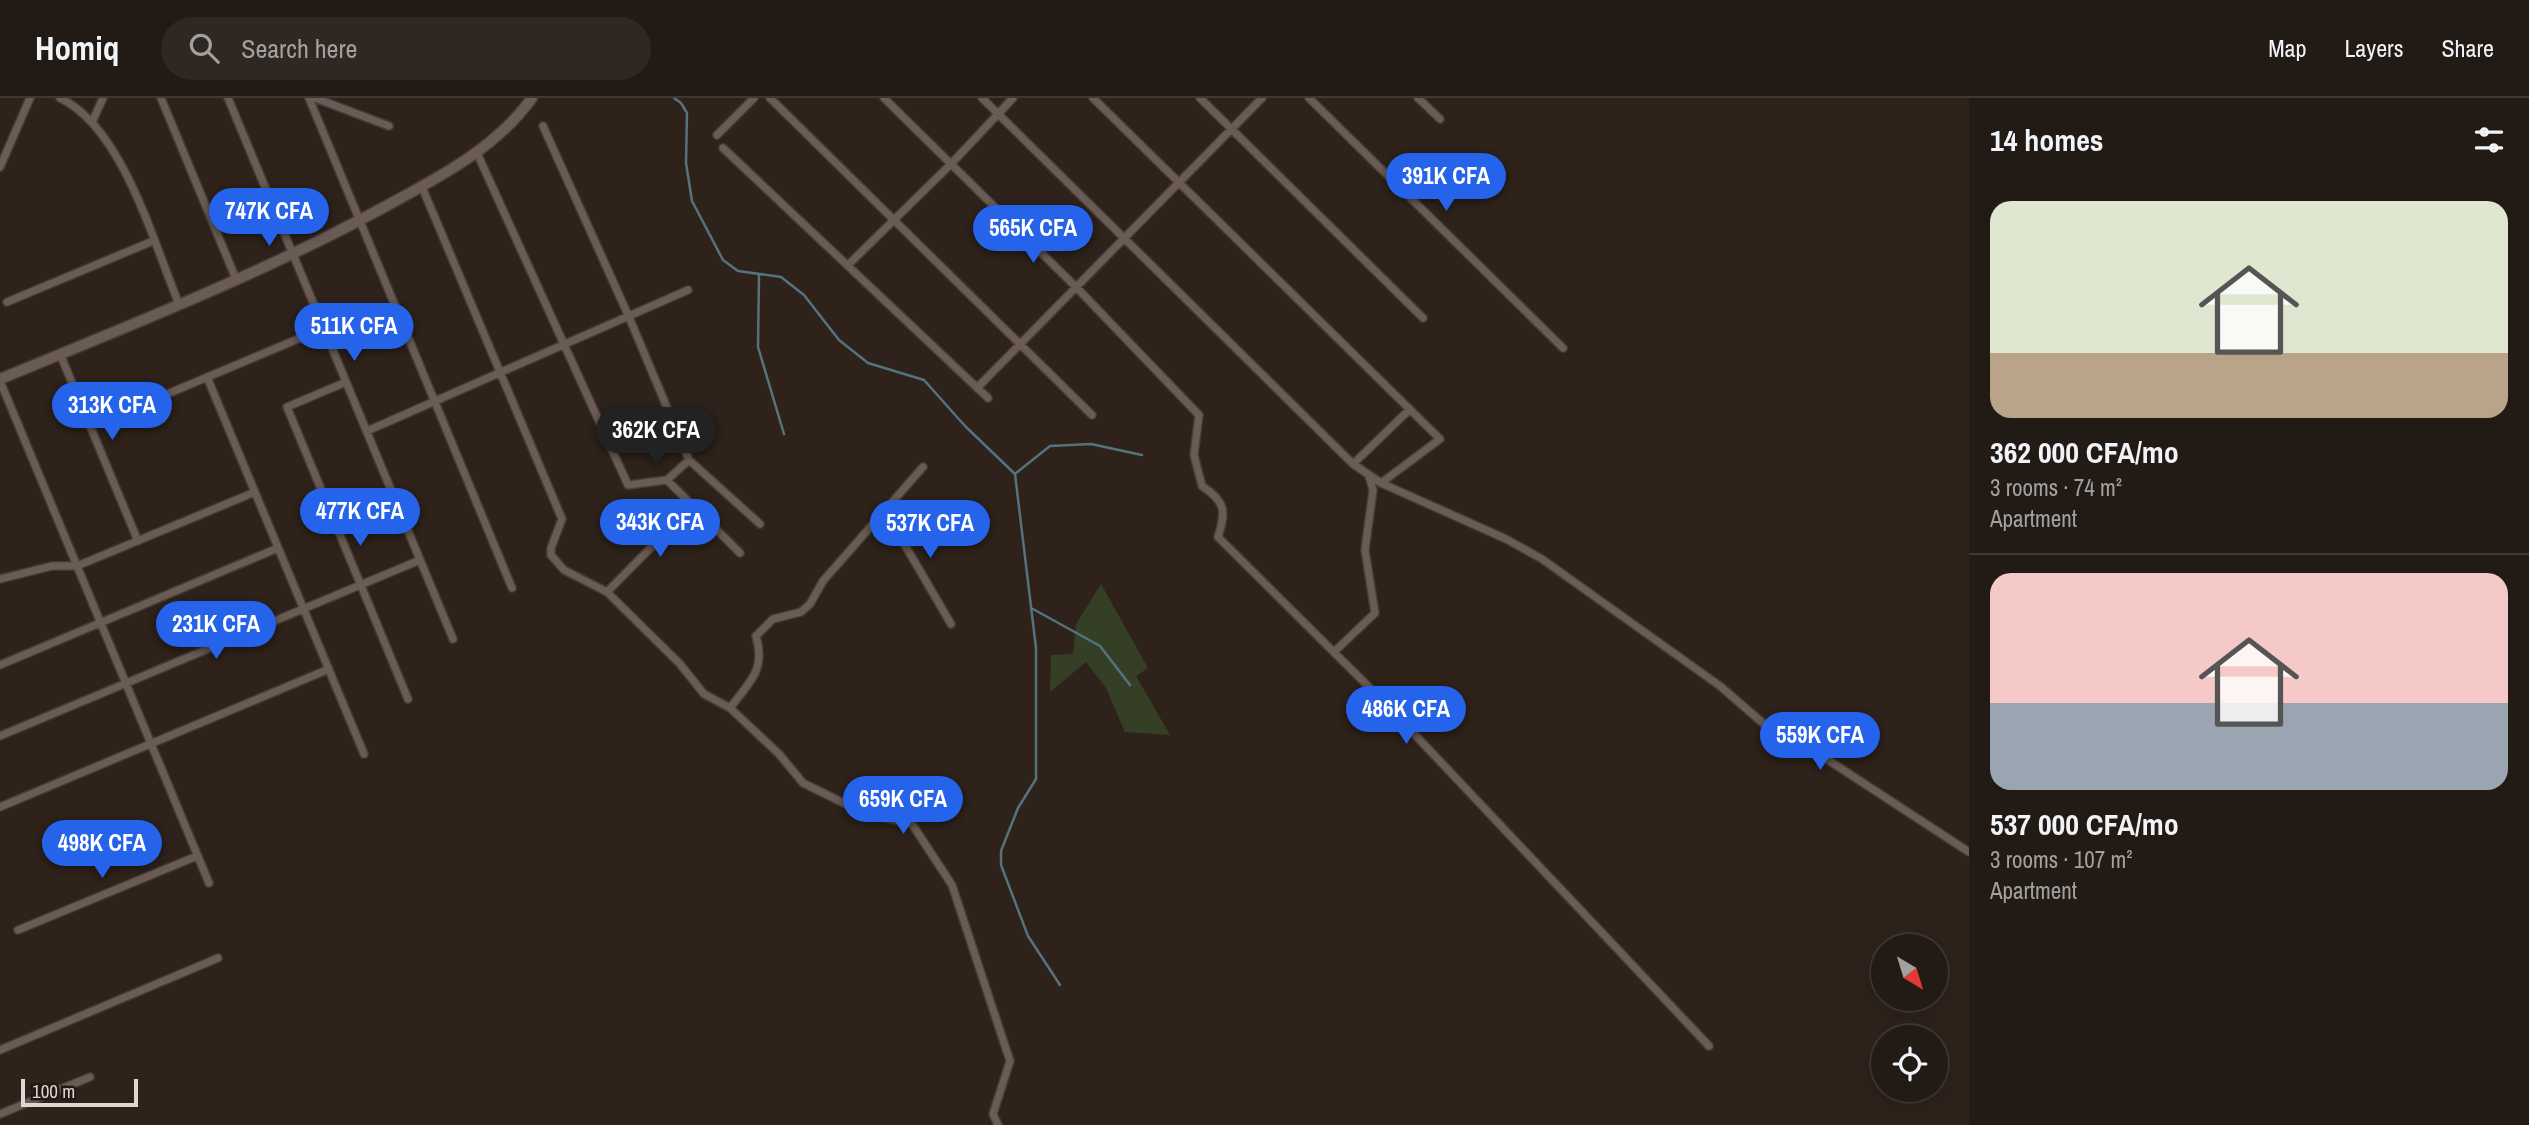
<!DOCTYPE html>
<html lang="en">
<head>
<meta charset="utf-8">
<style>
	body { margin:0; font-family:"Archivo Narrow",sans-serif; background:#2e2722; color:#f1f3f6; height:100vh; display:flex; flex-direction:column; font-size:26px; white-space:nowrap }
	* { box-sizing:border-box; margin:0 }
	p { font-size:23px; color:#a2a1a0 }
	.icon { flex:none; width:38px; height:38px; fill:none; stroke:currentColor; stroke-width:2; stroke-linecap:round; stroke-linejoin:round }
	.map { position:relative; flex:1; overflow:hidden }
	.sheet { display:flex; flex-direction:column; background:#221a14; width:560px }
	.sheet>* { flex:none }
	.needle { width:46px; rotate:142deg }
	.controls { position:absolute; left:1871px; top:836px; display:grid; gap:14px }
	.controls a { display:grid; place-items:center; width:77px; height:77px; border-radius:50%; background:#221a14; box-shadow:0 4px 18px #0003,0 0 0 2px #3f3834; font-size:35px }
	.scale { position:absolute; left:21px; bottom:18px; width:117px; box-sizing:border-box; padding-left:7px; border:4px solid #dfd7d2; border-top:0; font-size:19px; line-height:24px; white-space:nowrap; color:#dfd7d2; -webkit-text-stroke:5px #241912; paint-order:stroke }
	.price { position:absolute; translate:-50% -60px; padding:0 16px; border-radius:24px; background:#2563eb; color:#fff; font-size:23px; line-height:46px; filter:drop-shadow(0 2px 4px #0008) }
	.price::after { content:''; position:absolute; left:50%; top:42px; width:21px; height:16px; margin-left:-10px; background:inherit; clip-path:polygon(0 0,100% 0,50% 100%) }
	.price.active { background:#222; color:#fff }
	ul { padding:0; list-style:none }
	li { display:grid; align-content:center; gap:14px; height:371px; padding:0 21px }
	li+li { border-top:2px solid #3f3834 }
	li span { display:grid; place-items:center; height:217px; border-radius:21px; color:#555 }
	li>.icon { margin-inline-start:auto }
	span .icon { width:126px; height:126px; fill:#fffc; stroke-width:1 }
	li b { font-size:30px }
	h2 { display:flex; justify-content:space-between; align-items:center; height:84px; padding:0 21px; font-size:30px }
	header { display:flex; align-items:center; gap:42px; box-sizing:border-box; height:98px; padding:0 35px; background:#221a14; border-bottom:2px solid #3f3834 }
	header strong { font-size:33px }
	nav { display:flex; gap:38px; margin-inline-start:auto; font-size:24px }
	.search { width:490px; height:63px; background:#2e2722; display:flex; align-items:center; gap:18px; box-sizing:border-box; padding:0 24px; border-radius:38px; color:#a2a1a0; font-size:26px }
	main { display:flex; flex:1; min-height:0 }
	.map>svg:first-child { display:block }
	.green { fill:#343f26 }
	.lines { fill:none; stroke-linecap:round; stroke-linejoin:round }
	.stream { stroke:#54737e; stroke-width:2.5 }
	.minor-casing { stroke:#463c37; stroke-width:10 }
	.secondary-casing { stroke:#463c37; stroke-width:13 }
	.minor { stroke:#6a5c54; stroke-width:7 }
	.secondary { stroke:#6a5c54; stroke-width:10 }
</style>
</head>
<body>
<header>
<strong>Homiq</strong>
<div class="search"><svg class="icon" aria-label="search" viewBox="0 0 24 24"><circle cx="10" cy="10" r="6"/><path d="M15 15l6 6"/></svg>Search here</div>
<nav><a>Map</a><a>Layers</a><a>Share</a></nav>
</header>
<main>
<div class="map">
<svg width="1969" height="1027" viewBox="0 0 1969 1027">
	<rect width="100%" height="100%" fill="#2e221b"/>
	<path class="green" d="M 1101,486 L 1148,570 L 1136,578 L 1170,637 L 1125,634 L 1106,590 L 1086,564 L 1050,594 L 1051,557 L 1073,556 L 1076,526 Z"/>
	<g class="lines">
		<path class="stream" d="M 674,0 L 681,5 L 687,15 L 686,65 L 692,103 L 723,162 L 738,173 L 781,179 L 804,197 L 839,242 L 868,265 L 924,282 L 965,328 L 1015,376 L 1036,550 L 1036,681 L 1018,710 L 1001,753 L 1001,767 L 1028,838 L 1060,887
			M 759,176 L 758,249 L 784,336
			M 1016,375 L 1050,348 L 1091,346 L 1142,357
			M 1033,511 L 1100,548 L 1130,587"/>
		<g class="minor-casing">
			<path id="minor" d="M 60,0 C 123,30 153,144 179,206
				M 161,0 L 236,181
				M 228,0 L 453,541
				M 309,0 L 512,490
				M 315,0 L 389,28
				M 770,0 L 1092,317
				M 884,0 L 1077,190 L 1199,317 L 1194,357 L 1202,388 C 1226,404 1226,413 1218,439 L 1384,604 L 1709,948
				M 982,0 L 1353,366 L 1381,385 L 1506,441 L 1542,461 L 1720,588 L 1772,633 L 1805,647 L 1969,754
				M 1093,0 L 1440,341 L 1381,385
				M 1200,0 L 1423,220
				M 1309,0 L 1563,250
				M 1418,0 L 1440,21
				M 93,22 L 103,0
				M 543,28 L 629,219 L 689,362 L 760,426
				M 717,37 L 754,0
				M 723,50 L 988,300
				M 477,55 L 628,387 L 667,382 L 689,362
				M 0,69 L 30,0
				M 422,89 L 562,421 L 551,450 L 551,457 L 564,472 L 607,494 L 680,566 L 704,596 L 730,610 L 779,656 L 803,685 L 864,715 L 912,726 L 952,787 L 1010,963 L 993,1016 L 998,1027
				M 848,167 L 951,66 L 1013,0
				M 7,204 L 153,143
				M 60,256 L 138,443
				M 207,279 L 364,656
				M 0,283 L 209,785
				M 346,284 L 287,309 L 408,601
				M 977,290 L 1262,0
				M 146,305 L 324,230
				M 367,333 L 688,192
				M 1353,366 L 1409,312
				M 667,382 L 740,455
				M 885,413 L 951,526
				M 0,481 L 52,468 L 77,468 L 255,394
				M 607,494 L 692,408
				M 1334,554 L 1375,515 L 1365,452 L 1373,392 L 1369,378
				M 0,567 L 278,450
				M 730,610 C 750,583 766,573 756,538 L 773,521 L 801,514 L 810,506 L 823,483 L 923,369
				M 0,638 L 420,462
				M 0,709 L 329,571
				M 18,832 L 197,758
				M 0,952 L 218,860
				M 0,1016 L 90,979"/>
		</g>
		<g class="secondary-casing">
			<path id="secondary" d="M 0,281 C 131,227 264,175 388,107 C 441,78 496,50 532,0"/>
		</g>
		<use href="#minor" class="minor"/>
		<use href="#secondary" class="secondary"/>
	</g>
</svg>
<div class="controls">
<a><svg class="needle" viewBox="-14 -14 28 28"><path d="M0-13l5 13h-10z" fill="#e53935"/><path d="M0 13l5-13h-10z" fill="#a2a1a0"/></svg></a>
<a><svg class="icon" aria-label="locate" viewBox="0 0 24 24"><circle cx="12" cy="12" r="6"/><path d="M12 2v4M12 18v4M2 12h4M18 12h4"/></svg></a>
</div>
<div class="scale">100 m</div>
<b class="price" style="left:1446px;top:115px">391K CFA</b>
<b class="price" style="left:269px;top:150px">747K CFA</b>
<b class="price" style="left:1033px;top:167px">565K CFA</b>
<b class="price" style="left:354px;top:265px">511K CFA</b>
<b class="price" style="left:112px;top:344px">313K CFA</b>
<b class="price active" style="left:656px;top:369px">362K CFA</b>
<b class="price" style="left:360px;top:450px">477K CFA</b>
<b class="price" style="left:660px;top:461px">343K CFA</b>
<b class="price" style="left:930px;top:462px">537K CFA</b>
<b class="price" style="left:216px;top:563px">231K CFA</b>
<b class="price" style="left:1406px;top:648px">486K CFA</b>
<b class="price" style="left:1820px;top:674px">559K CFA</b>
<b class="price" style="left:903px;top:738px">659K CFA</b>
<b class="price" style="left:102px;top:782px">498K CFA</b>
</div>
<section class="sheet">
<h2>14 homes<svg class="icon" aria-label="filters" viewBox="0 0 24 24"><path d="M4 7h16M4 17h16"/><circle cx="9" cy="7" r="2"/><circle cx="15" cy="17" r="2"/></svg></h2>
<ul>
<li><span style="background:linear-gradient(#dfe7d0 70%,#b9a48a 0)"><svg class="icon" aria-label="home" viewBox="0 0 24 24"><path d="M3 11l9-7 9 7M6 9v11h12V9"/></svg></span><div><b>362 000 CFA/mo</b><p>3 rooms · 74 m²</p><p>Apartment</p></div></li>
<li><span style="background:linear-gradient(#f6c9c9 60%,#9aa5b1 0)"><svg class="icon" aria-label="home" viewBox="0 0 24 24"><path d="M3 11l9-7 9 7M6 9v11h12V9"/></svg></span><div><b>537 000 CFA/mo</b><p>3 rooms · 107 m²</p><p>Apartment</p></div></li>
</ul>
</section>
</main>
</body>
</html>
